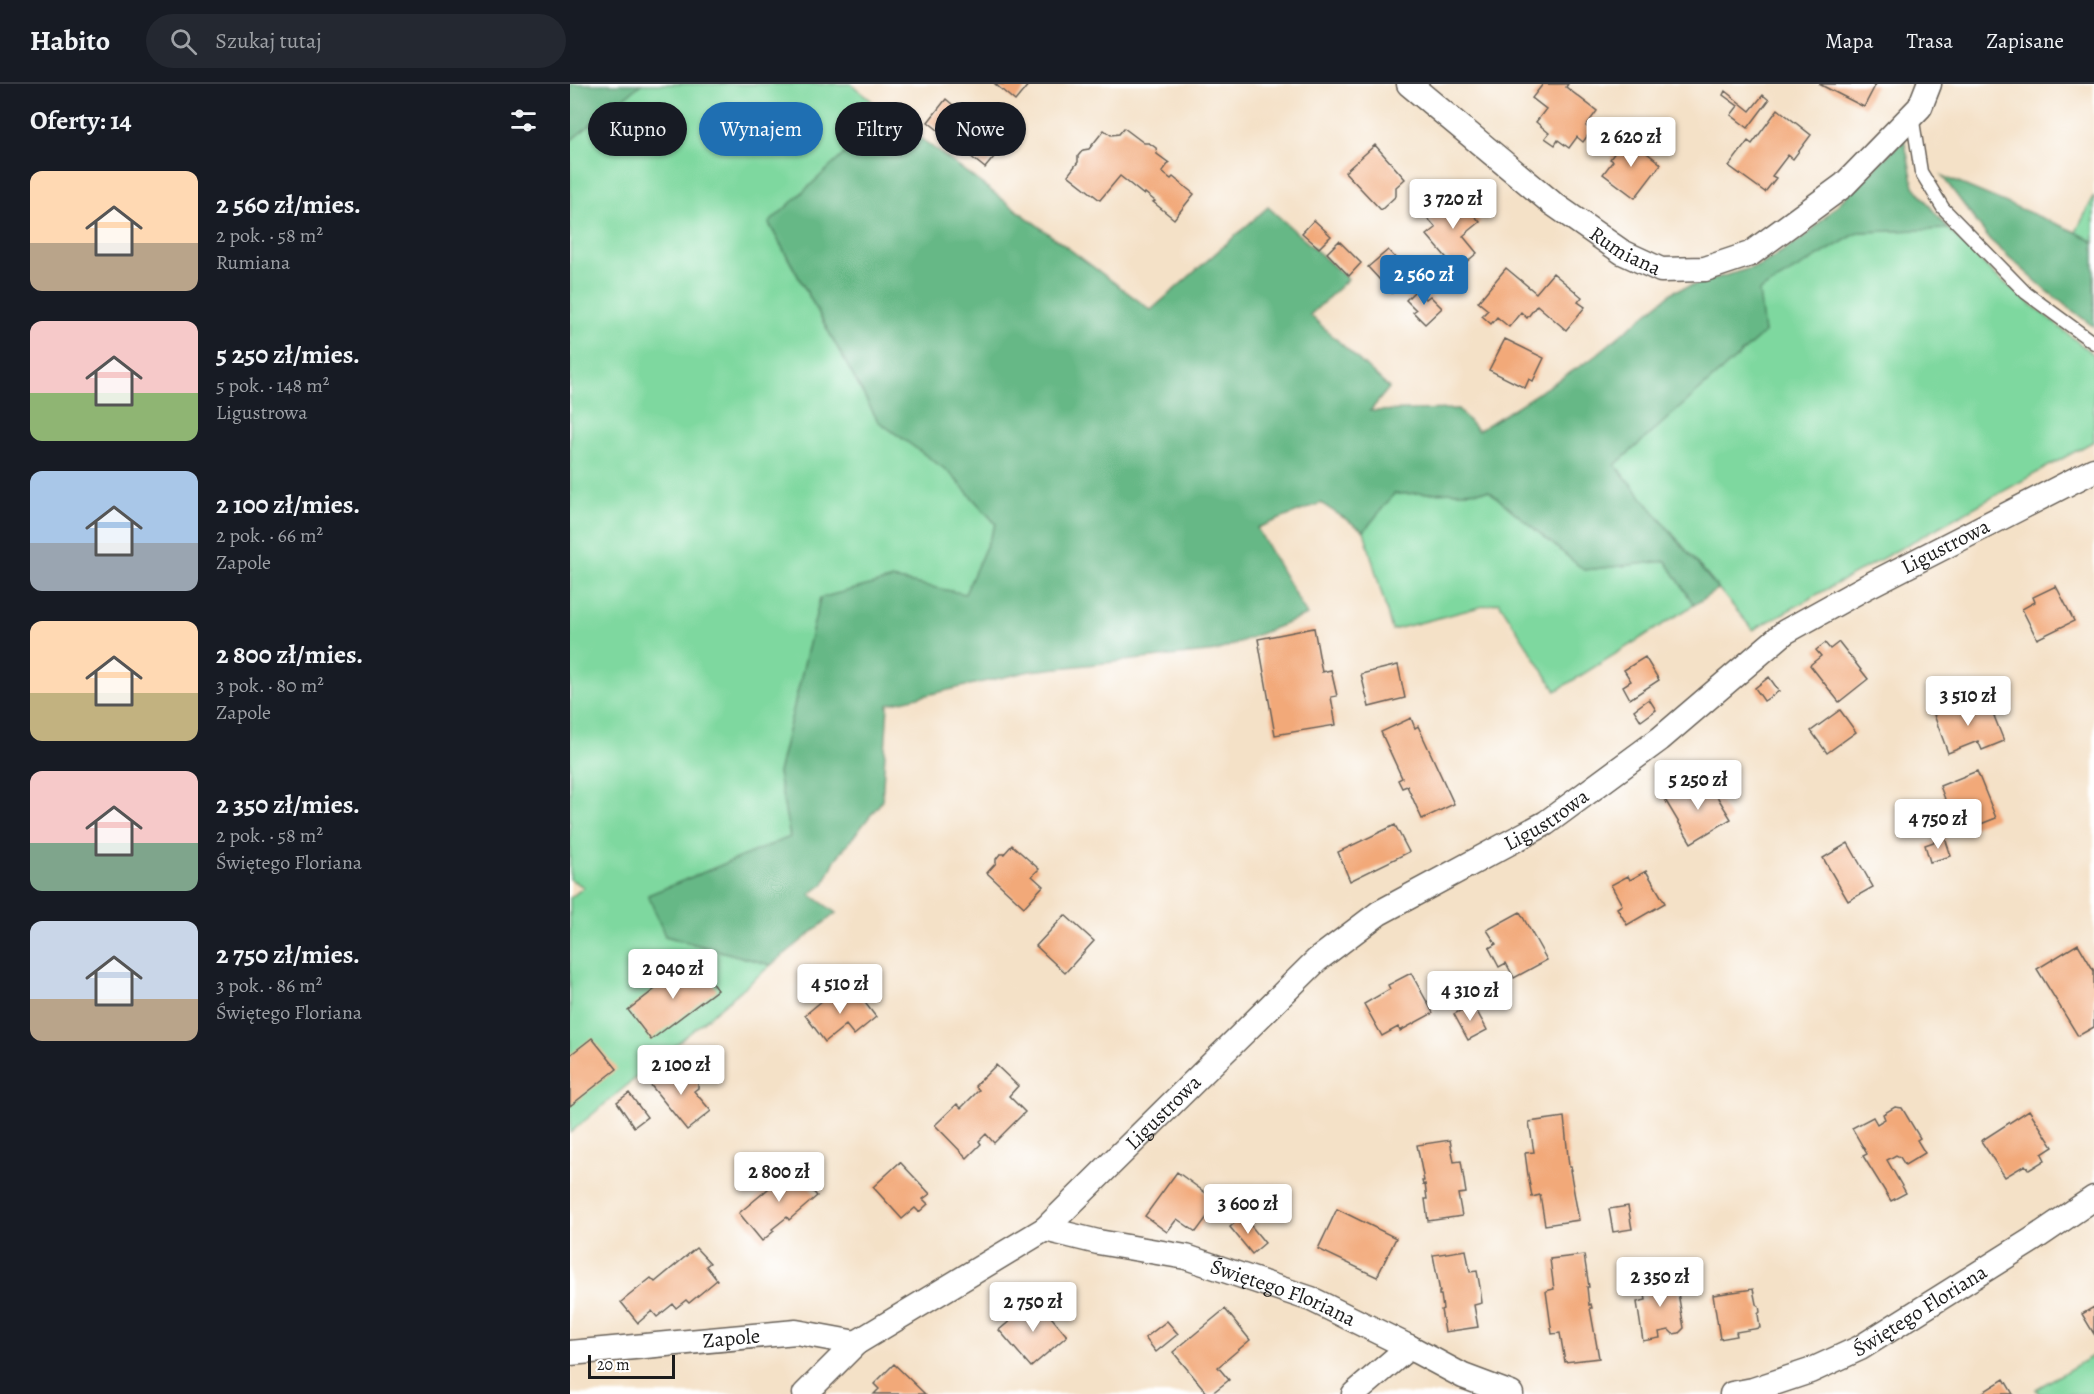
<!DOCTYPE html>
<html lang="pl">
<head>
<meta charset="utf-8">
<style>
	body { margin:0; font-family:Alegreya,serif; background:#242831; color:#f1f3f6; height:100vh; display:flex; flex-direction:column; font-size:22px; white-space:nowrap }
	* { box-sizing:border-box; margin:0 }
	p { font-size:20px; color:#9ea1a6 }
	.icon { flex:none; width:33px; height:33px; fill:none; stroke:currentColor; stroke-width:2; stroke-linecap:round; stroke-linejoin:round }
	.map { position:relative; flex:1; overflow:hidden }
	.drawer { display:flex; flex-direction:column; background:#171b24; width:570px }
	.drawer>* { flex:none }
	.hud { position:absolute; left:18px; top:18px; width:570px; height:54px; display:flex; gap:12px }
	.scale { position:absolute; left:18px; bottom:15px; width:87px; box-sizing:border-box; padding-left:6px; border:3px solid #1c1c1c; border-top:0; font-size:16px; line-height:21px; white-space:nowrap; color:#1c1c1c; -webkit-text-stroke:4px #fff; paint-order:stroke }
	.price { position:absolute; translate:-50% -51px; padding:0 14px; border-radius:6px; background:#fff; color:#222; font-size:20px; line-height:39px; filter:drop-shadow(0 2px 3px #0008) }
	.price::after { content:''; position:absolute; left:50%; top:36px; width:18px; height:14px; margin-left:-9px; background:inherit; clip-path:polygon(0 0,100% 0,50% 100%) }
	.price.selected { background:#1f6fb2; color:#fff }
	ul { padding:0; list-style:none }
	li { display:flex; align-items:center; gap:18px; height:150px; padding:0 30px }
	li span { display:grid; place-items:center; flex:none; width:168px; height:120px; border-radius:12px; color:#555 }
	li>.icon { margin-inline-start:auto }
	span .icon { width:72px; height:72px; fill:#fffc; stroke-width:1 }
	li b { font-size:26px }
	h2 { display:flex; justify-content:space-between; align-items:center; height:72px; padding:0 30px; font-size:26px }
	.chip { padding:0 21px; border-radius:27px; background:#171b24; box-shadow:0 2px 4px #0004; font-size:21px; line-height:54px }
	.chip.selected { background:#1f6fb2; color:#fff }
	header { display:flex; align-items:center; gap:36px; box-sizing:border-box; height:84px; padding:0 30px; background:#171b24; border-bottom:2px solid #363941 }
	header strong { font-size:28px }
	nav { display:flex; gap:33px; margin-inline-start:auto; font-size:21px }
	.search { width:420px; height:54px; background:#242831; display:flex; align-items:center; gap:15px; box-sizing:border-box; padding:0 21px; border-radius:33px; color:#9ea1a6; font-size:22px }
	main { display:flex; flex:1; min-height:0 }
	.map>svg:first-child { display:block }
	.green { fill:#7ed89f; stroke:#4d7a5e; stroke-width:1.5 }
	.forest { fill:#66b886; stroke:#416a51; stroke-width:1.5 }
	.building { fill:#f2a979 }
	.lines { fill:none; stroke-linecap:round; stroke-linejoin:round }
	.lane-casing { stroke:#686158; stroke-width:15 }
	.street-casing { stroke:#686158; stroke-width:27 }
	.lane { stroke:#fff; stroke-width:12 }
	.street { stroke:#fff; stroke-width:24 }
	.labels { text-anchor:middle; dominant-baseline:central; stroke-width:5; stroke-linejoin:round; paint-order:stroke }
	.street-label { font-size:21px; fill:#1c1c1c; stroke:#fff }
</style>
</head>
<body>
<header>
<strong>Habito</strong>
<div class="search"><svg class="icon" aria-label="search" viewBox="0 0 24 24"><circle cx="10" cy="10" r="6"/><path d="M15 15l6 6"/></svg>Szukaj tutaj</div>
<nav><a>Mapa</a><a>Trasa</a><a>Zapisane</a></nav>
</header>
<main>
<section class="drawer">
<h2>Oferty: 14<svg class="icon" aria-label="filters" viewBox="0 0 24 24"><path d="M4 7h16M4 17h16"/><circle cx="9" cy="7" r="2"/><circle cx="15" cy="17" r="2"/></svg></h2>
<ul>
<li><span style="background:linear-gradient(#ffd9b3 60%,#b9a48a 0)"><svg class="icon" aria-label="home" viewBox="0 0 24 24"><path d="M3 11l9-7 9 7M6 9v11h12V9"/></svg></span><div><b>2 560 zł/mies.</b><p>2 pok. · 58 m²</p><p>Rumiana</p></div></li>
<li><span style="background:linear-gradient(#f6c9c9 60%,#8fb573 0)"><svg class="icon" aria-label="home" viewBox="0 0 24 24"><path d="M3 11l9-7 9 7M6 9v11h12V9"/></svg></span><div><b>5 250 zł/mies.</b><p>5 pok. · 148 m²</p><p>Ligustrowa</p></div></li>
<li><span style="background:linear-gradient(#a9c7e8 60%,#9aa5b1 0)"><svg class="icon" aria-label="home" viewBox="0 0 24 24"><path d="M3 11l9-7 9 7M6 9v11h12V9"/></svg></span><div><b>2 100 zł/mies.</b><p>2 pok. · 66 m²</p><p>Zapole</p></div></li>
<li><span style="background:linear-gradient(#ffd9b3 60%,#c2b280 0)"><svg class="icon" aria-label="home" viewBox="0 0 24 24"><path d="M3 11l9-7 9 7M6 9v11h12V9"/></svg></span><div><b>2 800 zł/mies.</b><p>3 pok. · 80 m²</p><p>Zapole</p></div></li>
<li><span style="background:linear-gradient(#f6c9c9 60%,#7fa58c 0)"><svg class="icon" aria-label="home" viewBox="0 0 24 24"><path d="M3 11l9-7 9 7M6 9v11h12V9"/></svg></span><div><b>2 350 zł/mies.</b><p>2 pok. · 58 m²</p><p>Świętego Floriana</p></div></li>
<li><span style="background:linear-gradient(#c9d6e8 65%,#b9a48a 0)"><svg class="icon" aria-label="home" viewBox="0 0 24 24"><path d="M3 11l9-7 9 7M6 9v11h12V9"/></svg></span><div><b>2 750 zł/mies.</b><p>3 pok. · 86 m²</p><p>Świętego Floriana</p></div></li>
</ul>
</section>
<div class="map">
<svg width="1524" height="1310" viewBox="0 0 1524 1310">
	<rect width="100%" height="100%" fill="#fff"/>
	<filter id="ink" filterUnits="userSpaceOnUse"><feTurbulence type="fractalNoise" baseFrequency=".0167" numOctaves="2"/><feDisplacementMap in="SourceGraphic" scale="12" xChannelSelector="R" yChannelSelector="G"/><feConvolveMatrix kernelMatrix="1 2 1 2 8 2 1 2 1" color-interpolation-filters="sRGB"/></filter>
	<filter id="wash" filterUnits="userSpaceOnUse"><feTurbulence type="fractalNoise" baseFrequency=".008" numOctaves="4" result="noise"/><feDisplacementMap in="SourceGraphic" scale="24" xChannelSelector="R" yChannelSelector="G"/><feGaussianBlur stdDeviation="1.35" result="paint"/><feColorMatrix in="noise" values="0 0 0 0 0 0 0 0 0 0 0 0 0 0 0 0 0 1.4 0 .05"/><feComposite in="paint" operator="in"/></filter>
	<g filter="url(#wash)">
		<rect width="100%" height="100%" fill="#f4e1c7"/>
		<path class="green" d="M 71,0 L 281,0 L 318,30 L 199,140 L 308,337 L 379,388 L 426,440 L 395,510 L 323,495 L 250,514 L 208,689 L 220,753 L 95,852 L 201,881 L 0,1049 L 0,814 L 14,803 L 0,795 L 0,57 Z
			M 1524,112 L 1524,158 L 1506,148 Z
			M 1378,145 L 1425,191 L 1524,271 L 1524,357 L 1183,546 L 1045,381 L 1194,249 L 1188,207 L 1289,148 Z
			M 919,407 L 1014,486 L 1096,477 L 1124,521 L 986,607 L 929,518 L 822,546 L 794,447 L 824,410 Z
			M 1524,1271 L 1524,1310 L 1469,1310 L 1466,1305 Z"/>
		<path class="forest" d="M 0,0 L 71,0 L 0,57 Z
			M 318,30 L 581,226 L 698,123 L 778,195 L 740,231 L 819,304 L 800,327 L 888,325 L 908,347 L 1020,276 L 1104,207 L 1191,181 L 1235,153 L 1334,55 L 1344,102 L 1378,145 L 1289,148 L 1189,207 L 1194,249 L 1045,381 L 1148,505 L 1124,521 L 1096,477 L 1014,486 L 919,407 L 824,410 L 794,447 L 751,419 L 687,444 L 737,531 L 647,567 L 460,587 L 318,620 L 312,717 L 265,776 L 254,800 L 240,810 L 266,829 L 201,881 L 95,852 L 78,811 L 220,753 L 208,689 L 250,514 L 323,495 L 395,510 L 426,440 L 379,388 L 308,337 L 199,139 Z
			M 1372,92 L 1506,148 L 1524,158 L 1524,243 L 1477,207 L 1420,156 Z"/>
		<g id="blocks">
			<path class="building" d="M 425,0 L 459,0 L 445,17 Z
				M 973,0 L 998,0 L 996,3 L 1027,27 L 1016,42 L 1021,47 L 1013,58 L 1007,53 L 999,64 L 988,56 L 985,61 L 975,54 L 979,49 L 966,38 L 976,25 L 962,14 Z
				M 1249,0 L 1306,0 L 1294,23 Z
				M 1155,7 L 1180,27 L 1193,11 L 1199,16 L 1178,44 L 1161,31 L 1168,22 L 1153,11 Z
				M 376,15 L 396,32 L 393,36 L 406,46 L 410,42 L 433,62 L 415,84 L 358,38 Z
				M 1208,25 L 1241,51 L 1223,75 L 1218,71 L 1202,92 L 1206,94 L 1195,108 L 1159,82 L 1178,57 L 1182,60 Z
				M 554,44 L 574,59 L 579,59 L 586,64 L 587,70 L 599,79 L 592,88 L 601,95 L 603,93 L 624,110 L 604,135 L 583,118 L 585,117 L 575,109 L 574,111 L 550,92 L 530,116 L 498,91 L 508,78 L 508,72 L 513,66 L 519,65 L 534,46 L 541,51 L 549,50 Z
				M 1056,53 L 1091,80 L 1065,114 L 1033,90 L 1043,77 L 1040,75 Z
				M 805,61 L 835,95 L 826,103 L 826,112 L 811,126 L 775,88 Z
				M 883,107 L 910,138 L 893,152 L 907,169 L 887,186 L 857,151 L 866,144 L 855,131 Z
				M 744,136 L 761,152 L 749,164 L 732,149 Z
				M 769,157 L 791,179 L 779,192 L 757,169 Z
				M 818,166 L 841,191 L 822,209 L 798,183 Z
				M 936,184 L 966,209 L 983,189 L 1012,213 L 1008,218 L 1015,223 L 996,246 L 967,221 L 957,234 L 951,228 L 939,243 L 927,233 L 921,240 L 912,232 L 918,226 L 908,218 Z
				M 847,205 L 856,215 L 860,212 L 872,224 L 855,240 L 843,228 L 846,226 L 836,216 Z
				M 935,255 L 974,274 L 963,297 L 959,295 L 955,304 L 919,286 Z
				M 1486,502 L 1504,537 L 1467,555 L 1452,525 L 1465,518 L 1463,513 Z
				M 744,544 L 752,588 L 761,586 L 767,612 L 761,613 L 766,641 L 705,651 L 688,555 Z
				M 1269,558 L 1298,595 L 1269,618 L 1240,581 L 1251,572 L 1246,566 L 1255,559 L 1260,565 Z
				M 1075,573 L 1089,596 L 1060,615 L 1053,602 L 1061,597 L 1054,586 Z
				M 828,581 L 835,614 L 799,623 L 791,590 Z
				M 1199,593 L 1209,607 L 1194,617 L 1185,604 Z
				M 1399,614 L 1405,628 L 1420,622 L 1434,657 L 1412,666 L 1408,657 L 1378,669 L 1364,631 L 1381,624 L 1380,622 Z
				M 1079,615 L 1086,626 L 1071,637 L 1064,626 Z
				M 1270,626 L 1286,648 L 1257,669 L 1241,647 Z
				M 841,634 L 845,644 L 848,642 L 884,720 L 852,735 L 837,702 L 832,704 L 828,696 L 832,694 L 811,648 Z
				M 1407,687 L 1426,734 L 1388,749 L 1370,702 Z
				M 1137,696 L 1161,735 L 1121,759 L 1094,714 L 1104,708 L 1108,714 Z
				M 825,741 L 839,768 L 780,797 L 768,768 Z
				M 1375,754 L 1381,772 L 1360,778 L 1355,761 Z
				M 1278,759 L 1303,803 L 1278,817 L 1253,774 Z
				M 442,761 L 469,785 L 462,792 L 473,802 L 454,823 L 417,789 L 426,779 L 426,775 L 430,770 L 434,770 Z
				M 1076,787 L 1095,819 L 1057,841 L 1047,824 L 1052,821 L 1041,801 L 1058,792 L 1060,796 Z
				M 950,828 L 977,876 L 944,894 L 936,879 L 929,883 L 919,864 L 926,860 L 917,846 Z
				M 495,831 L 524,857 L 495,889 L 466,862 Z
				M 1508,860 L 1524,887 L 1524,943 L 1508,952 L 1467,885 Z
				M 124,875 L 147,906 L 81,956 L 58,926 Z
				M 841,889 L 863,929 L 830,947 L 828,943 L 812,952 L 794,920 L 820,905 L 818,901 Z
				M 265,906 L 274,917 L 286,907 L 306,933 L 284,951 L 276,941 L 255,958 L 235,931 Z
				M 903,920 L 917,946 L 898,956 L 884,930 Z
				M 22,954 L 47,985 L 0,1022 L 0,971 Z
				M 102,980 L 111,990 L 114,988 L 121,988 L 128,997 L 128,1004 L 124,1007 L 141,1027 L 117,1046 L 79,999 Z
				M 426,981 L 448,1002 L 439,1012 L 455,1028 L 424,1059 L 416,1050 L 409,1057 L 411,1060 L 397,1074 L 365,1041 L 387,1020 L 391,1024 L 409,1006 L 405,1002 Z
				M 59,1009 L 77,1033 L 64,1043 L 47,1018 Z
				M 1325,1023 L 1332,1024 L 1350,1054 L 1347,1056 L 1355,1069 L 1335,1081 L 1330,1073 L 1326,1071 L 1317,1076 L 1336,1109 L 1321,1117 L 1293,1072 L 1297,1070 L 1282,1044 L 1303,1033 L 1307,1040 L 1315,1035 L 1313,1030 Z
				M 1459,1026 L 1483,1063 L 1472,1070 L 1475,1076 L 1459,1086 L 1455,1081 L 1435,1093 L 1411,1057 Z
				M 994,1033 L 999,1083 L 1001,1083 L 1002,1086 L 1000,1086 L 1009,1136 L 975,1141 L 970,1111 L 962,1113 L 958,1091 L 955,1069 L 964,1068 L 959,1038 Z
				M 880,1056 L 884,1078 L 891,1077 L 896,1109 L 888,1110 L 892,1132 L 858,1137 L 855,1115 L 857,1115 L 855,1100 L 853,1101 L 852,1097 L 854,1097 L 847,1061 Z
				M 330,1078 L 360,1110 L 353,1115 L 358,1120 L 349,1128 L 345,1124 L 332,1135 L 303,1103 Z
				M 227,1081 L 240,1096 L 236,1099 L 247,1112 L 219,1136 L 217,1133 L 202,1145 L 204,1147 L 192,1157 L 169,1129 Z
				M 607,1088 L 648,1118 L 626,1148 L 607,1135 L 597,1148 L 575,1132 Z
				M 1058,1122 L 1062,1145 L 1043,1148 L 1039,1125 Z
				M 767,1125 L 826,1154 L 807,1193 L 748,1165 Z
				M 673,1132 L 695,1159 L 682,1170 L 660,1143 Z
				M 126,1164 L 140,1179 L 136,1182 L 147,1196 L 119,1219 L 116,1216 L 106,1224 L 103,1220 L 87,1233 L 82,1227 L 68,1239 L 51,1218 L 81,1194 L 85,1198 Z
				M 896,1166 L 900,1188 L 907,1187 L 910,1203 L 912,1219 L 904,1221 L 908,1243 L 875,1248 L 871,1226 L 873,1225 L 871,1211 L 869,1211 L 869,1208 L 870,1208 L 863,1171 Z
				M 1014,1171 L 1019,1203 L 1017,1203 L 1019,1221 L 1021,1220 L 1022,1224 L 1020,1224 L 1029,1274 L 995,1278 L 990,1249 L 982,1250 L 976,1207 L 984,1205 L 980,1175 Z
				M 1105,1191 L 1114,1244 L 1109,1249 L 1103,1250 L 1099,1246 L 1089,1248 L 1090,1254 L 1073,1257 L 1067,1218 L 1076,1216 L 1072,1196 Z
				M 1183,1205 L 1186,1220 L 1189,1222 L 1190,1228 L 1188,1230 L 1190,1244 L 1166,1248 L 1167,1252 L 1150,1255 L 1143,1211 Z
				M 466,1215 L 497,1252 L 461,1283 L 429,1246 Z
				M 1524,1223 L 1524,1250 L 1512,1230 Z
				M 655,1225 L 680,1256 L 648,1283 L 659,1296 L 641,1310 L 638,1310 L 603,1268 Z
				M 597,1237 L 608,1250 L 586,1268 L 575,1254 Z
				M 324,1280 L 355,1310 L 304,1310 L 309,1305 L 304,1300 Z
				M 1434,1295 L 1443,1310 L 1410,1310 Z"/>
		</g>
	</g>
	<g filter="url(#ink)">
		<use href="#blocks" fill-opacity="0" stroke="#686158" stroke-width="1.5"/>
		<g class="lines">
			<g class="lane-casing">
				<path id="lane" d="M 1342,31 L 1351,88 L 1373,124 L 1456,209 L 1524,259"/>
			</g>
			<g class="street-casing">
				<g id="street">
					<path id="s1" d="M 839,0 L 982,119 L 1052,168 L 1091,186 L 1135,185 L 1180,170 L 1274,101 L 1350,23 L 1359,0"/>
					<path id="s2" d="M 475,1145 L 747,876 L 809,829 L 976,739 L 1090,655 L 1215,548 L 1296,503 L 1524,386"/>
					<path id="s3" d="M 0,1269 L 226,1248 L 286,1259"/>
					<path id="s4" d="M 235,1310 L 286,1259 L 475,1145 L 528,1158 L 616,1173 L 741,1215 L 839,1263 L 893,1292 L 941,1310"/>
					<path d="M 784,1310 L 839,1263"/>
					<path id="s5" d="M 1162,1310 L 1183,1306 L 1240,1287 L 1290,1264 L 1462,1156 L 1524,1114"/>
				</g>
			</g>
			<use href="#lane" class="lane"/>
			<use href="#street" class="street"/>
		</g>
	</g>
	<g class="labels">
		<g class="street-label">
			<text stroke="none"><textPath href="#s1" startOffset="274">Rumiana</textPath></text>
			<text stroke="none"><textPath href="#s2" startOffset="1138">Ligustrowa</textPath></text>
			<text stroke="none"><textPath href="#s2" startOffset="652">Ligustrowa</textPath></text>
			<text stroke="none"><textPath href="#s2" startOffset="166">Ligustrowa</textPath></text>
			<text stroke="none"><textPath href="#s4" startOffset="540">Świętego Floriana</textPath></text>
			<text stroke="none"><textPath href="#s5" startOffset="207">Świętego Floriana</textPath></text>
			<text stroke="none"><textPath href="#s3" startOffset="162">Zapole</textPath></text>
		</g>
	</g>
</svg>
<div class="scale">20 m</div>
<b class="price" style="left:1061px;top:84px">2 620 zł</b>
<b class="price" style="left:883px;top:146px">3 720 zł</b>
<b class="price selected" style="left:854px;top:222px">2 560 zł</b>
<b class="price" style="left:1398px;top:643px">3 510 zł</b>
<b class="price" style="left:1128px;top:727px">5 250 zł</b>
<b class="price" style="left:1368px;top:766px">4 750 zł</b>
<b class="price" style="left:103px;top:916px">2 040 zł</b>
<b class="price" style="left:270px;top:931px">4 510 zł</b>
<b class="price" style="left:900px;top:938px">4 310 zł</b>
<b class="price" style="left:111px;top:1012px">2 100 zł</b>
<b class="price" style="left:209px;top:1119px">2 800 zł</b>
<b class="price" style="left:678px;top:1151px">3 600 zł</b>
<b class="price" style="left:1090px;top:1224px">2 350 zł</b>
<b class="price" style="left:463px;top:1249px">2 750 zł</b>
<div class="hud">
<a class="chip">Kupno</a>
<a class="chip selected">Wynajem</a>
<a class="chip">Filtry</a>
<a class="chip">Nowe</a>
</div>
</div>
</main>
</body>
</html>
